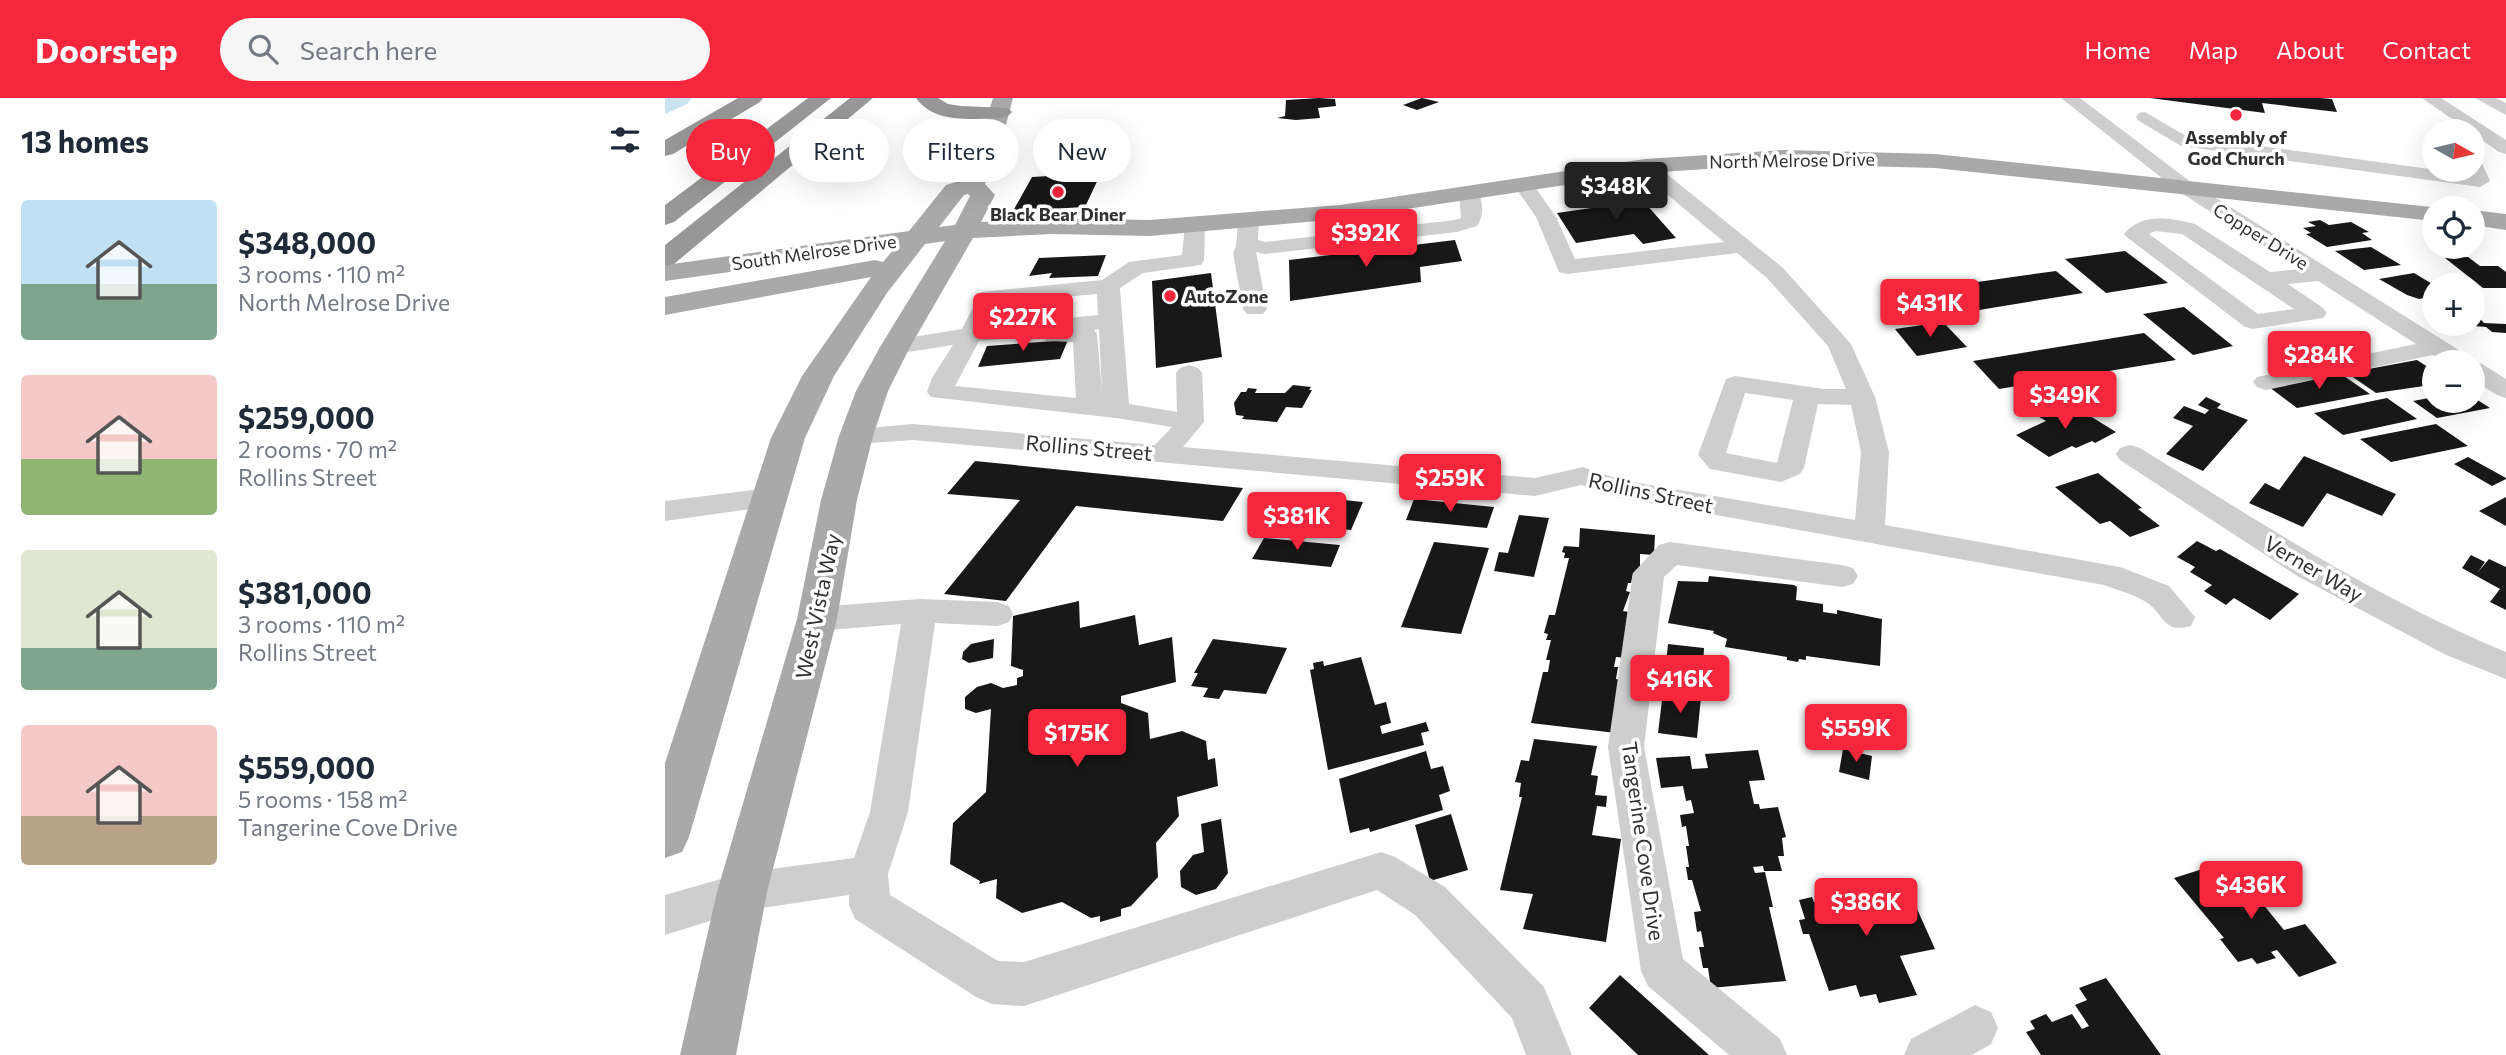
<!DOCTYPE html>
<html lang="en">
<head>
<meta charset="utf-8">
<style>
	body { margin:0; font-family:Commissioner,sans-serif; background:#f6f6f7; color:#1f2937; height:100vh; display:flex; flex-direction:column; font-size:26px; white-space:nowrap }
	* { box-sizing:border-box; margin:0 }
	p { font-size:23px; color:#747a83 }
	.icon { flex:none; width:38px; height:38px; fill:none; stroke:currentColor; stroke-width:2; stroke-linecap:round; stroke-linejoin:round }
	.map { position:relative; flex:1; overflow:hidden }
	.details { display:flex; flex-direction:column; background:#fff; width:665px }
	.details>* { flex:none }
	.guide { position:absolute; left:21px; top:21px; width:665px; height:63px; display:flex; gap:14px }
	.needle { width:46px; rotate:98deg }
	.controls { position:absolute; left:1757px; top:21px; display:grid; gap:14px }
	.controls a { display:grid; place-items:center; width:63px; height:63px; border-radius:50%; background:#fff; box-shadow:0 7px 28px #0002; font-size:35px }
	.price { position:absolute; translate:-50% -60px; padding:0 16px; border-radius:7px; background:#f6263d; color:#fff; font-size:23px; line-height:46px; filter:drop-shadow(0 2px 4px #0008) }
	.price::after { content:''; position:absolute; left:50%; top:42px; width:21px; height:16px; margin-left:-10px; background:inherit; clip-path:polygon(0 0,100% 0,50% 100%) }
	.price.selected { background:#222; color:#fff }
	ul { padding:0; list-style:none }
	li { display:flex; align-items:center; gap:21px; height:175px; padding:0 21px }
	li span { display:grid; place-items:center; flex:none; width:196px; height:140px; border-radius:7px; color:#555 }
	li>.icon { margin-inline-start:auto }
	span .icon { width:84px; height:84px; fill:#fffc; stroke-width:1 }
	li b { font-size:30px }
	h2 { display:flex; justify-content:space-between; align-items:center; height:84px; padding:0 21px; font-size:30px }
	.chip { padding:0 24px; border-radius:32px; background:#fff; box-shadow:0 7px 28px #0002; font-size:24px; line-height:63px }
	.chip.selected { background:#f6263d; color:#fff }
	header { display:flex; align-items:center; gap:42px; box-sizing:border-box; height:98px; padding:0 35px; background:#f6263d; color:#fff }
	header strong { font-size:33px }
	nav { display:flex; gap:38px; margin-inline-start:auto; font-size:24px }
	.search { width:490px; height:63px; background:#f6f6f7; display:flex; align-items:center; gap:18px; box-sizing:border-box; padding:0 24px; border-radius:38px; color:#747a83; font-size:26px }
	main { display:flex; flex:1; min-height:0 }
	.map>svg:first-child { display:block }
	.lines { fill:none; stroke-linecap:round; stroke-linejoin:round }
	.river { fill:#cae3f0; fill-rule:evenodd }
	.building { fill:#181818 }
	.minor { fill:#cecece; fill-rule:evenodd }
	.major { fill:#a9a9a9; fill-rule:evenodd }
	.highway { fill:#989898; fill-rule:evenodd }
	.poi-dot { fill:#f6263d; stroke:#fff; stroke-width:2.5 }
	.labels { text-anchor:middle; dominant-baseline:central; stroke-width:7; stroke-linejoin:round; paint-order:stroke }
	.far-poi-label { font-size:18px; font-weight:bold; fill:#313131; stroke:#fff }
	.far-street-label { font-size:18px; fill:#313131; stroke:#fff }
	.street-label { font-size:21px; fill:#313131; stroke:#fff }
</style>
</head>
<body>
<header>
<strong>Doorstep</strong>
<div class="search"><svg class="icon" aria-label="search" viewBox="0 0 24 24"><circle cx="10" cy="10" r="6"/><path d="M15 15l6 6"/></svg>Search here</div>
<nav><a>Home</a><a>Map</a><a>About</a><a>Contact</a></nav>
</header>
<main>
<section class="details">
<h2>13 homes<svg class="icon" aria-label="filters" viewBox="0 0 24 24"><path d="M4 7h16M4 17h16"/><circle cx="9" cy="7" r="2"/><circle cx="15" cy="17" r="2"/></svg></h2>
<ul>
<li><span style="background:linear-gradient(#bfe0f5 60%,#7fa58c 0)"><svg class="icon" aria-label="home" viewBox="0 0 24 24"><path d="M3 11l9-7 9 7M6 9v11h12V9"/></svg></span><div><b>$348,000</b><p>3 rooms · 110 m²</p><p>North Melrose Drive</p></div></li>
<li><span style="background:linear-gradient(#f6c9c9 60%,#8fb573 0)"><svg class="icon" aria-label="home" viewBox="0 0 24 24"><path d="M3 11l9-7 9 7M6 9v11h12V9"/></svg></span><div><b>$259,000</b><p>2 rooms · 70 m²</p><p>Rollins Street</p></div></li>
<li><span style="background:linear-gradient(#dfe7d0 70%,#7fa58c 0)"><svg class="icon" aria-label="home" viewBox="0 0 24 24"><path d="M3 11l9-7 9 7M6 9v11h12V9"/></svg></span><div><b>$381,000</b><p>3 rooms · 110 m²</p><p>Rollins Street</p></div></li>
<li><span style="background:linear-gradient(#f6c9c9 65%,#b9a48a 0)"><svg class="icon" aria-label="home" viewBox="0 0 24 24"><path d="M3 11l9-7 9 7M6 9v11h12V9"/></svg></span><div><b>$559,000</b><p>5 rooms · 158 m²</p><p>Tangerine Cove Drive</p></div></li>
</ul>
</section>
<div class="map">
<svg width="1841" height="957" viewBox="0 0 1841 957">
	<rect width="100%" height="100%" fill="#fff"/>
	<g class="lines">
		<path class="river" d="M 0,0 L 27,0 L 22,6 L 0,16 Z"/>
	</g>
	<path class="building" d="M 654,0 L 670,1 L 671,8 L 653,10 L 655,20 L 631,22 L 612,20 L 620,18 L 621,2 Z
		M 757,0 L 774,4 L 752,12 L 738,7 Z
		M 1485,0 L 1655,0 L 1667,1 L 1672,14 L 1597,5 L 1600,15 Z
		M 436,75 L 420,109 L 348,113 L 367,79 Z
		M 973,97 L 1011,140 L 978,146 L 969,136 L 911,145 L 892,115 L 940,108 L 939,102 Z
		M 1655,122 L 1664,127 L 1686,124 L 1704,134 L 1697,135 L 1707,142 L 1662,149 L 1641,136 L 1646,135 L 1638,130 L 1651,128 L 1643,124 Z
		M 790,142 L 797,163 L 755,169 L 756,184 L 625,203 L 624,162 Z
		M 1706,149 L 1736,167 L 1699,172 L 1670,153 Z
		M 1460,153 L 1503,185 L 1441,195 L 1400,161 Z
		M 441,157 L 433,178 L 384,180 L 387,175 L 364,178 L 374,160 Z
		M 1803,159 L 1815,168 L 1833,168 L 1841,174 L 1841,190 L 1818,190 L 1780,160 Z
		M 1391,173 L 1418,195 L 1302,214 L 1277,189 Z
		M 546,175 L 557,259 L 491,270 L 487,183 Z
		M 1749,175 L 1769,187 L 1769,198 L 1754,201 L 1742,197 L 1714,181 Z
		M 1519,209 L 1568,248 L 1528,257 L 1478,216 Z
		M 1808,213 L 1819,225 L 1841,226 L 1841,235 L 1827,234 L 1821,229 L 1808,228 Z
		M 1278,224 L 1302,249 L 1252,258 L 1230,231 Z
		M 1479,235 L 1511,262 L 1334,291 L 1308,263 Z
		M 403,242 L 395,261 L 313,269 L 322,248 Z
		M 1752,262 L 1769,273 L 1769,284 L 1759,288 L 1711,295 L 1682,275 Z
		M 1676,276 L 1705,296 L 1632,310 L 1604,289 Z
		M 628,287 L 646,289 L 644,292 L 647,292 L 637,310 L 621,309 L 612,324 L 577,321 L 579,318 L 571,317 L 569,305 L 576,294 L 581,294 L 583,290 L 592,291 L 590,295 L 620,295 Z
		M 1541,299 L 1556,306 L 1552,310 L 1583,322 L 1538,373 L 1501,356 L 1528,328 L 1508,320 L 1519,308 L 1540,316 L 1544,312 L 1533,307 Z
		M 1769,299 L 1769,303 L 1808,303 L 1808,299 L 1825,310 L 1772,320 L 1748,303 Z
		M 1722,300 L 1752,321 L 1678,337 L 1649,315 Z
		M 1397,310 L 1404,314 L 1412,310 L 1451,334 L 1430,345 L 1427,343 L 1411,350 L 1407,348 L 1384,359 L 1351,337 L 1381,323 L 1371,317 Z
		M 1771,326 L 1803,348 L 1726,364 L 1695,341 Z
		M 1639,358 L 1731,396 L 1717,418 L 1662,395 L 1638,429 L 1584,405 L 1600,385 L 1614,392 Z
		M 1803,359 L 1841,380 L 1841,381 L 1827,388 L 1789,366 Z
		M 310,363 L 578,390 L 558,423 L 411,408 L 341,503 L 279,496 L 355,402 L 282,396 Z
		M 1433,375 L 1477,410 L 1473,411 L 1495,428 L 1465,439 L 1445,423 L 1435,426 L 1390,389 Z
		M 619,396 L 698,404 L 686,432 L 604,424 Z
		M 1841,399 L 1841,428 L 1814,413 Z
		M 749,401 L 829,409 L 822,430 L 741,422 Z
		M 854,417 L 884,420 L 869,479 L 829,473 L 834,454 L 843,455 Z
		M 915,430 L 990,437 L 989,457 L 975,456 L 975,475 L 968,475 L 966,485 L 963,485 L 961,493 L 965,494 L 958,513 L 969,515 L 962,560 L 951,559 L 949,569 L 953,569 L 951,581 L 959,582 L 951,635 L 866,625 L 878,574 L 883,574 L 885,562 L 881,562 L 886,542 L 881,542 L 883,536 L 879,535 L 884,517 L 890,517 L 904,460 L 899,460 L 900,455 L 897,454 L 899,448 L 914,449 Z
		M 599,440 L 675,447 L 666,469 L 587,461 Z
		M 1532,443 L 1551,453 L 1555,451 L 1634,496 L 1605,522 L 1569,500 L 1561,507 L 1539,493 L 1547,487 L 1525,474 L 1530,469 L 1512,459 Z
		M 769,444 L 824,450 L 796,536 L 736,529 Z
		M 1806,457 L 1820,464 L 1813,474 L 1824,461 L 1841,469 L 1841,512 L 1825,504 L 1835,491 L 1797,470 Z
		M 1044,478 L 1129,487 L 1132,489 L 1131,502 L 1158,506 L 1158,514 L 1172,516 L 1172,512 L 1217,521 L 1215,568 L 1141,558 L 1141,562 L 1134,561 L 1133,564 L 1122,562 L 1122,559 L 1060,549 L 1062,541 L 1048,535 L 1049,533 L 1003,525 L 1013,483 L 1043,484 Z
		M 414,503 L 415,530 L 470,517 L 474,547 L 507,539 L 511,584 L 456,598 L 456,605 L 483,615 L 485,641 L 517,633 L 541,643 L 543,662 L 550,660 L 553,688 L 512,699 L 514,718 L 491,745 L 493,779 L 466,808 L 456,811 L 456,818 L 435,824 L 435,818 L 426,820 L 397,804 L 357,815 L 331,800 L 332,781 L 314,786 L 315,783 L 285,766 L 288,725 L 321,694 L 326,611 L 311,615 L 300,611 L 300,599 L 312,589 L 326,585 L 338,590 L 352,587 L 352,580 L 358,578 L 358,572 L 346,568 L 348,518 Z
		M 329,541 L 328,560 L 304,565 L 297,561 L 298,554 L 306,546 Z
		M 548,541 L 622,550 L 601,596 L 559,592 L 554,601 L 538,599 L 543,590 L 526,588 L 533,575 L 529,575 Z
		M 1003,546 L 1039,550 L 1037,588 L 999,584 Z
		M 696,559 L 710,607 L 721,604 L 726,625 L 715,628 L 717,636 L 761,624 L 764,633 L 756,635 L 759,647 L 663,672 L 645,572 L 649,571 L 648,565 L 658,563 L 659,568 Z
		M 998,594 L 1036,599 L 1032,640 L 993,635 Z
		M 869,641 L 932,648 L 926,677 L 933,678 L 930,697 L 942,698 L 941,709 L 932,708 L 927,737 L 956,741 L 941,844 L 858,831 L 868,796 L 835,792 L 857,699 L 854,699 L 856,685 L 850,684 L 856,662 L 864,663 Z
		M 1178,651 L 1207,658 L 1204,682 L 1174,674 Z
		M 1093,652 L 1100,682 L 1084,683 L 1089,706 L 1094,706 L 1095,711 L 1113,709 L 1121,739 L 1117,740 L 1119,758 L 1113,758 L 1117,773 L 1099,773 L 1098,768 L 1088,769 L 1090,775 L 1100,774 L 1108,809 L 1104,809 L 1121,883 L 1046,890 L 1043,870 L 1038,870 L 1034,849 L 1039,849 L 1036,833 L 1032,834 L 1029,814 L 1036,813 L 1027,782 L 1023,782 L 1021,769 L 1024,769 L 1021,748 L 1024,748 L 1021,728 L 1017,729 L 1015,717 L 1029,715 L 1026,702 L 1021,703 L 1018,688 L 996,690 L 991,660 L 1025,658 L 1027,671 L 1043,670 L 1040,656 Z
		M 761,653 L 766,671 L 778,668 L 785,693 L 774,697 L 778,712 L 705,734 L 704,730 L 685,735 L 674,681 Z
		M 786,716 L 803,772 L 765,783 L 750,727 Z
		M 556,721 L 563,775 L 551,791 L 531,797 L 516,789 L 515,773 L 528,757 L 539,754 L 536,726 Z
		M 1563,763 L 1619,832 L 1640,826 L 1672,865 L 1634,879 L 1612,852 L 1606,854 L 1611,860 L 1592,866 L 1587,860 L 1573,864 L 1555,841 L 1559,840 L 1509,780 Z
		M 1219,780 L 1222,787 L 1240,784 L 1270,851 L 1235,858 L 1252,897 L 1214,905 L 1211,896 L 1195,899 L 1191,887 L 1164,893 L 1144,836 L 1138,836 L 1134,822 L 1140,821 L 1134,802 L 1147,799 L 1149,804 L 1158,803 L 1162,807 L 1157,794 Z
		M 955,877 L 1044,957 L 973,957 L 924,910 Z
		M 1441,880 L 1496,957 L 1376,957 L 1361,934 L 1370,931 L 1365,923 L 1381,916 L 1387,924 L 1407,916 L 1417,931 L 1424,928 L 1410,907 L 1422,902 L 1414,890 Z"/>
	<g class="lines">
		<path class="minor" d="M 1396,0 L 1415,0 L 1527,85 L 1805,259 L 1808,263 L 1817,266 L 1841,281 L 1841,300 L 1832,297 L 1808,282 L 1808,264 L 1779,264 L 1768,257 L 1601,292 L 1592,289 L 1588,284 L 1592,279 L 1751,246 L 1653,183 L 1623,186 L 1658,210 L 1662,215 L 1658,220 L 1588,231 L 1580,229 L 1463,140 L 1459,136 C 1476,114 1507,120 1530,126 L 1605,174 L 1635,171 L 1513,93 ZM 1490,133 L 1517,136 L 1629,211 L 1593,216 L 1484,136 Z
			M 1757,0 L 1776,0 L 1841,42 L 1841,56 L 1834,54 Z
			M 1810,0 L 1831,0 L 1841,5 L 1841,17 Z
			M 1480,14 L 1521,38 L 1802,76 L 1801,72 L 1808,72 L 1808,59 L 1815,61 L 1825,83 L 1815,89 L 1516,48 L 1474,23 L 1471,19 L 1474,15 Z
			M 980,62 L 987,64 L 1118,170 L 1186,246 L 1210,299 L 1224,354 L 1220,427 L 1455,469 L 1504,488 L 1530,519 L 1526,528 C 1497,536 1500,516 1481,504 C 1469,496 1452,492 1439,487 L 951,399 L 916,387 L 870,398 L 248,342 L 191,346 L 181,344 L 177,338 L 181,332 L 248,326 L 490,347 L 507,329 L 451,320 L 266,299 L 262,294 L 267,280 L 288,247 L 230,256 L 221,254 L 218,249 L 221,244 L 230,242 L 297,231 L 316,194 L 437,182 L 464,164 L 517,157 L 520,127 L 523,123 L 537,123 L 540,127 L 539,162 L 536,167 L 478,175 L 455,190 L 464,306 L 512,314 L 511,275 L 515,270 L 524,267 L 533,270 L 537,275 L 539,324 L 518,349 L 870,380 L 918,369 L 956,382 L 1190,422 L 1196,354 L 1186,307 L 1153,306 L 1139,370 L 1135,376 L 1116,384 L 1045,371 L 1033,357 L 1061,281 L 1070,278 L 1159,291 L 1181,291 L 1163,248 L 1102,180 L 1072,155 L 902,176 L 894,174 L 871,119 L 848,86 L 858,80 L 865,82 L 891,119 L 910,161 L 1059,144 L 973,72 L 971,68 ZM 432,196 L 433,217 L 322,228 L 333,205 ZM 434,231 L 437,294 L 432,236 L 429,232 ZM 379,237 L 381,243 L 408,244 L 411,300 L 290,288 L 314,243 ZM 1080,295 L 1128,302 L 1112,365 L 1061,355 Z
			M 804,88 L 811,90 C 818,102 820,116 812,128 L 792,134 L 600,156 L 591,154 L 602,211 L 598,216 L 582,216 L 578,211 L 568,155 C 575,145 569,129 577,118 L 591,118 L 594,122 L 593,142 L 600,144 L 790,122 L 796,120 L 794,94 L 797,90 Z
			M 1465,347 L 1475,350 C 1594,424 1711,500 1841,554 L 1841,581 L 1779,556 L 1634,479 L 1455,362 L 1451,356 L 1455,350 Z
			M 104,390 L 114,393 L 119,400 L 114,407 L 0,423 L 0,403 Z
			M 1005,444 L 1177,467 L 1188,470 L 1193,478 L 1188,486 L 1177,489 L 1012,467 L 999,479 L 979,649 L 1018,861 L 1115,941 L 1122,957 L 1064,957 L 983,888 L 976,873 L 943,649 L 968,475 L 994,447 Z
			M 255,501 L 332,504 L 344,508 L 348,516 L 344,524 L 332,528 L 270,525 L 243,714 L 223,776 L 225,797 L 333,863 L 359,864 L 716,754 L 730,759 L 780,789 L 879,889 L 907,957 L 861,957 L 847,920 L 750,817 L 712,792 L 359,908 L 327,906 L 311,899 L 190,821 L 184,807 L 184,797 L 77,813 L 0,837 L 0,797 L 77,775 L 189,760 L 205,714 L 236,526 L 152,533 L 140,530 L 136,521 L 140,512 L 152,509 Z
			M 1310,907 L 1326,914 L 1333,930 L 1326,946 L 1307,957 L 1239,957 L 1246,941 Z"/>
		<path class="major" d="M 328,0 L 348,0 L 337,42 L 320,86 L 330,97 L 316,124 L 387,120 L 485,122 L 675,107 L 980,61 L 1119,52 L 1270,56 L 1776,110 L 1769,110 L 1769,123 L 1270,70 L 1119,66 L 980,75 L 675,121 L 485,138 L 387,136 L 308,140 L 245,249 L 223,293 L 208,338 L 192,402 L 172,521 L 102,794 L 71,957 L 15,957 L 52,794 L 132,521 L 156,402 L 174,338 L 191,293 L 215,249 L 280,143 L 260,146 L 222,195 L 169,278 L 140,340 L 24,739 L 17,754 L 0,760 L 0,665 L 106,340 L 137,278 L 206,179 L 0,217 L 0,199 L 210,162 L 218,164 L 229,151 L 0,183 L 0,167 L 244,133 L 281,87 L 297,82 L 315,42 ZM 303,96 L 305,98 L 290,127 L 274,129 L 299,97 Z
			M 1808,112 L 1841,116 L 1841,132 L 1808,127 Z"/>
		<path class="highway" d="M 73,0 L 98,0 L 95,4 L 8,56 L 0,58 L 0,42 Z
			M 143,0 L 166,0 L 9,124 L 0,127 L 0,107 Z
			M 185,0 L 208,0 L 9,166 L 0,168 L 0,147 Z
			M 251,0 L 273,0 L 283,6 L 296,8 L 343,10 L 347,14 L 343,18 L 336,20 C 308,21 269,26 251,0 Z"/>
	</g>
	<g class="poi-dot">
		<circle cx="1571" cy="17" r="7"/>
		<circle cx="393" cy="94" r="7"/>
		<circle cx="505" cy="198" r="7"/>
	</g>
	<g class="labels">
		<g class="far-poi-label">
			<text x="1571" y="39">Assembly of<tspan x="1571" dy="21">God Church</tspan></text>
			<text x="393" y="116">Black Bear Diner</text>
			<text x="519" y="198" text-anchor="start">AutoZone</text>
		</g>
		<g class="far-street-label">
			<text transform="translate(1127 62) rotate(-1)">North Melrose Drive</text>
			<text transform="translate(1596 138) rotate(32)">Copper Drive</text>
			<text transform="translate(149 154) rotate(-8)">South Melrose Drive</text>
		</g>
		<g class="street-label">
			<text transform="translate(424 349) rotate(5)">Rollins Street</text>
			<text transform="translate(986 394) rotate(12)">Rollins Street</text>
			<text transform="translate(1649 470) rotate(30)">Verner Way</text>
			<text transform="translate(152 508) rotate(-78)">West Vista Way</text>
			<text transform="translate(979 743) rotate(82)">Tangerine Cove Drive</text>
		</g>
	</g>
</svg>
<div class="controls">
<a><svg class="needle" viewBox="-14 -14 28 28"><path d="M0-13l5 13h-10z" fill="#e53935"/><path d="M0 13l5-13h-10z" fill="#747a83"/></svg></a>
<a><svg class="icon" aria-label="locate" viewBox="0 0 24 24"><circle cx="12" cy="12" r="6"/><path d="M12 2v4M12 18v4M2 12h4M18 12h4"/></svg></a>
<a>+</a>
<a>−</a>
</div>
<b class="price selected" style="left:951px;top:124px">$348K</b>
<b class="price" style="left:701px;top:171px">$392K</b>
<b class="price" style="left:1265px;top:241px">$431K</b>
<b class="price" style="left:358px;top:255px">$227K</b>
<b class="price" style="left:1654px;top:293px">$284K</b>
<b class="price" style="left:1400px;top:333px">$349K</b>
<b class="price" style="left:785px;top:416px">$259K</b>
<b class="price" style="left:632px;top:454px">$381K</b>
<b class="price" style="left:1015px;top:617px">$416K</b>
<b class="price" style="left:1191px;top:666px">$559K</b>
<b class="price" style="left:412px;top:671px">$175K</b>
<b class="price" style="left:1586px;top:823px">$436K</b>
<b class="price" style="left:1201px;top:840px">$386K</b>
<div class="guide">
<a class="chip selected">Buy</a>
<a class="chip">Rent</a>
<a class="chip">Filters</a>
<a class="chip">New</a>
</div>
</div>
</main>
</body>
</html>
